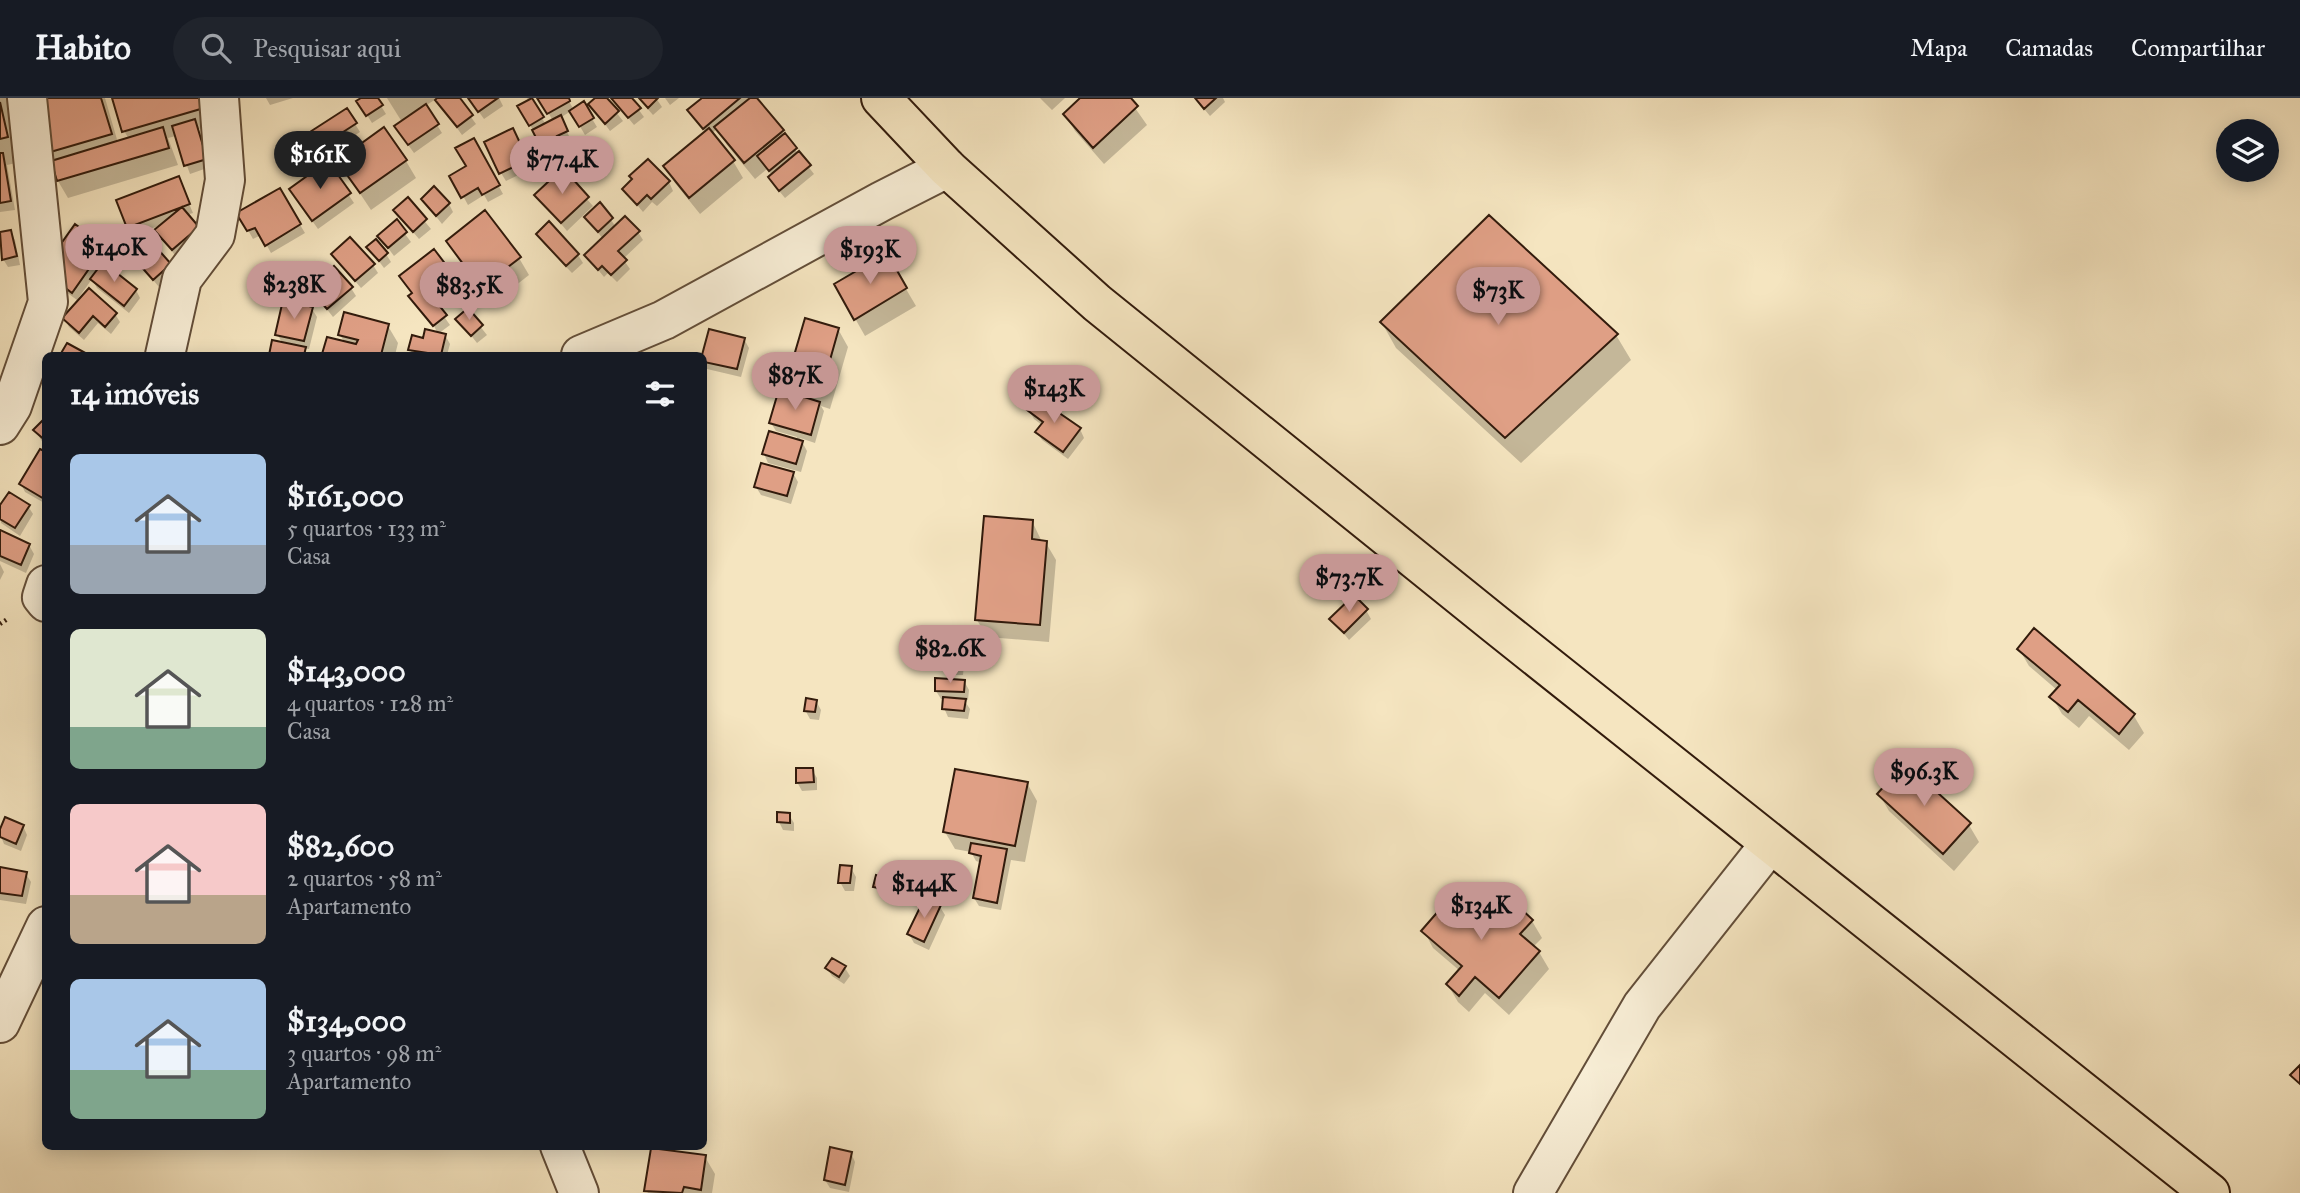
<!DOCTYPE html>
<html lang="pt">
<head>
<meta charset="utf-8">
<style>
	body { margin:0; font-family:"IM FELL Great Primer",serif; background:#20242c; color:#f1f3f6; height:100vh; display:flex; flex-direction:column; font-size:26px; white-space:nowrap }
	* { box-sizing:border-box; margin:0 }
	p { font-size:23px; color:#9ea1a6 }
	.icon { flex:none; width:38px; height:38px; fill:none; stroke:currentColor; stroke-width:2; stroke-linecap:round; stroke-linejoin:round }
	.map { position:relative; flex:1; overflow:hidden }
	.drawer { position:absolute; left:42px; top:254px; width:665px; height:798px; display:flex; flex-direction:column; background:#171b24; border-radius:10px; box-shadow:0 4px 18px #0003 }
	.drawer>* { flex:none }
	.fabs { position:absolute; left:2216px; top:21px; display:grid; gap:14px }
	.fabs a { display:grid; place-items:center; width:63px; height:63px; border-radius:50%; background:#171b24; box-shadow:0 4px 18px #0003; font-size:35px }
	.price { position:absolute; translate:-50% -60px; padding:0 16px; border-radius:24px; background:#c59692; color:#111; font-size:23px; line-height:46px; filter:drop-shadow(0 2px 4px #0008) }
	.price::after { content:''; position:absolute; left:50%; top:42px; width:21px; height:16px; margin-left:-10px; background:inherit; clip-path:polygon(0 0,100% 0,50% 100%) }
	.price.current { background:#222; color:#fff }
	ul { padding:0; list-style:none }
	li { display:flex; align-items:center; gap:21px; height:175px; padding:0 28px }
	li span { display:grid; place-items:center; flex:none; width:196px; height:140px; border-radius:10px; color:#555 }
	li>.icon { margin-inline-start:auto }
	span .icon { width:84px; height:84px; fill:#fffc; stroke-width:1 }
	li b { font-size:30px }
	h2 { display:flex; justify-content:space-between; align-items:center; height:84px; padding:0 28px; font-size:30px }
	header { display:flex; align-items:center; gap:42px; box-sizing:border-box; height:98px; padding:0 35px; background:#171b24; border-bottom:2px solid #363941 }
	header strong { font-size:33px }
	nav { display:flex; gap:38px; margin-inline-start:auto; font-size:24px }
	.search { width:490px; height:63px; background:#20242c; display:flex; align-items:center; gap:18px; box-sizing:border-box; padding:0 24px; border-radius:38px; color:#9ea1a6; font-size:26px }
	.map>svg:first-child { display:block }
	.shadow { fill:#0003 }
	.building { fill:#df9f85; stroke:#321b0c; stroke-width:2 }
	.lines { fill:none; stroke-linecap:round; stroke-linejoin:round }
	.minor-casing { stroke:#634e39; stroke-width:42 }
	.major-casing { stroke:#321b0c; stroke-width:42 }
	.path { stroke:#321b0c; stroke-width:4.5; stroke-dasharray:2 3.5; stroke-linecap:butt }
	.minor { stroke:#f8eed6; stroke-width:38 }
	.major { stroke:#f5e5c0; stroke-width:38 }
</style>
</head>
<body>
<header>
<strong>Habito</strong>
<div class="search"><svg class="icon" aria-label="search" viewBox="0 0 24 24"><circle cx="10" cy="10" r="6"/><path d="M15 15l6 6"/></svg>Pesquisar aqui</div>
<nav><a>Mapa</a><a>Camadas</a><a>Compartilhar</a></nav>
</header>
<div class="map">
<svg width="2300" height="1095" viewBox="0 0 2300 1095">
	<rect width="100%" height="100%" fill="#f5e5c0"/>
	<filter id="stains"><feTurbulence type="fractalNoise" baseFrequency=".00286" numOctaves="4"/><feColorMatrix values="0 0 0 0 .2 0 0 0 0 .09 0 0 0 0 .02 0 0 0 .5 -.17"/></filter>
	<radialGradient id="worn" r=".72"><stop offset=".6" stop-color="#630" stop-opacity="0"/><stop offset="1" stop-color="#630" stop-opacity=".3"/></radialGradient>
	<path class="shadow" d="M 0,0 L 6,0 L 21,64 L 7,67 L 15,112 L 0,114 Z
		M 32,0 L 105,0 L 118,45 L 129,41 L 124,33 L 114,0 L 205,0 L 213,27 L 199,31 L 210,69 L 190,76 L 176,38 L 168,40 L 178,67 L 68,100 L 58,83 Z
		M 266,0 L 293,0 L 270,7 Z
		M 365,0 L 376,0 L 386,16 L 372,25 L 359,4 Z
		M 387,0 L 457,0 L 476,26 L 462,37 L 436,1 L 425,8 L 442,35 L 414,55 L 401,37 L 402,24 Z
		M 469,0 L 499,0 L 503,8 L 484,21 Z
		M 527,0 L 530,0 L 546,27 L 553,23 L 540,0 L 567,0 L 574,12 L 583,6 L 597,29 L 585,37 L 571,13 L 560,20 L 571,42 L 561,47 L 568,60 L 553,68 L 520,9 L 529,3 Z
		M 594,0 L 605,0 L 623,23 L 610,33 L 591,7 L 595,2 Z
		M 612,0 L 630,0 L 644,19 L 634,27 Z
		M 638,0 L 656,0 L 662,9 L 653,17 Z
		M 665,0 L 679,0 L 670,7 Z
		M 705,0 L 755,0 L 814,76 L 785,100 L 775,88 L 770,79 L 772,77 L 767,71 L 755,81 L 727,47 L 717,31 L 711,36 L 733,63 L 743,80 L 700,116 L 675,85 L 665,68 L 706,35 L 689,12 Z
		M 1040,0 L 1065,0 L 1052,12 Z
		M 1083,0 L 1128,0 L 1147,27 L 1104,66 L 1075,33 L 1065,16 Z
		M 1195,0 L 1223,0 L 1225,4 L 1210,18 Z
		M 347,13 L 360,34 L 298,74 L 285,52 Z
		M 517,40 L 531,71 L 506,83 L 501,75 Z
		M 474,43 L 503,96 L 488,104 L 484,97 L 468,107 L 452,78 L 468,69 Z
		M 406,63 L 416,80 L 371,112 L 339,64 Z
		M 328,66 L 354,105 L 318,131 L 296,100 Z
		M 562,73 L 593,108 L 567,133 L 537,97 Z
		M 178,80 L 193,115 L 186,117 L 197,130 L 177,160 L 157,133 L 164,126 L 133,137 L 129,129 Z
		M 669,84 L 673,93 L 657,108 L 652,104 L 643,114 L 624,91 Z
		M 279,92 L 305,135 L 271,155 L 261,137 L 253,141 L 239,116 Z
		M 407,102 L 431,131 L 419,141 L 395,113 Z
		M 423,102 L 449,106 L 453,114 L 442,126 Z
		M 600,107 L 616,129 L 638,134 L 643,142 L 623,161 L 630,171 L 617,184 L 608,175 L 604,179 L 586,157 L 603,141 L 586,119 Z
		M 396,124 L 411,144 L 394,158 L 379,138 Z
		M 75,128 L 104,149 L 109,158 L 103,166 L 136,192 L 140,200 L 129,215 L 97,190 L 92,181 L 77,202 L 58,188 Z
		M 11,134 L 15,142 L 20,167 L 8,169 L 3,161 L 0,136 Z
		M 538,136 L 578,157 L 583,165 L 572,175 L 543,145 Z
		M 448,143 L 519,160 L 529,177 L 492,206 L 458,160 Z
		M 369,150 L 386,156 L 391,164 L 384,170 Z
		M 333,157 L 373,167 L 378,175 L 361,190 Z
		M 886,157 L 916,208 L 865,238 L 836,187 Z
		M 133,158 L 170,167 L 175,175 L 159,189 Z
		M 452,177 L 457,185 L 433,203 L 450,227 L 438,236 L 430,220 L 427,221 L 411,199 Z
		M 351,190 L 356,198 L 333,219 L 311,191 Z
		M 312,211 L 317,219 L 309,251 L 304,250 L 308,257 L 270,257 L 273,245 L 283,246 L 277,236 Z
		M 467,212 L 487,237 L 477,245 L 458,221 Z
		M 115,216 L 120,224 L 111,236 L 98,225 L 84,242 L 69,229 L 64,220 Z
		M 1382,225 L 1616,237 L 1631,262 L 1521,365 L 1396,250 Z
		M 388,228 L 398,245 L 395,257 L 324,256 L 328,241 L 345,245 L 340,237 Z
		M 838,231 L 848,249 L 830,311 L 821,308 L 824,313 L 815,345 L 800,340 L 807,353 L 801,374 L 768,365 L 764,356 L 796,343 L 797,339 L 776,333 L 771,325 L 796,298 L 788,284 Z
		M 445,237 L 450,246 L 447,257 L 413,257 L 410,251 L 424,242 Z
		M 744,241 L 749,250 L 741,279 L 707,271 L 704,259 Z
		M 1029,312 L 1080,331 L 1084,340 L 1068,361 L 1042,342 L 1037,334 L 1042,327 L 1034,321 Z
		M 46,321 L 46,350 L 35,332 Z
		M 46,356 L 46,406 L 25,394 L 21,386 Z
		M 793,375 L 798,384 L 791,406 L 761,397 L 756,389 Z
		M 28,408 L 33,416 L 20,438 L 1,425 L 0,411 Z
		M 1032,423 L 1042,444 L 1046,445 L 1056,462 L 1049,544 L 987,539 L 977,522 Z
		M 0,434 L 29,447 L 34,456 L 26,475 L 0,463 Z
		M 0,466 L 4,474 L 0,482 Z
		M 1366,512 L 1371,521 L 1349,542 L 1332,521 Z
		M 2034,533 L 2134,618 L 2144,635 L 2129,652 L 2089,618 L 2079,630 L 2062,616 L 2052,599 L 2057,592 L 2029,568 L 2019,551 Z
		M 961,534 L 966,543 L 965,552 L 941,550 L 937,542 Z
		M 959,557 L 964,566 L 963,577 L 948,577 L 943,568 Z
		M 964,583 L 969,592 L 968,602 L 964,602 L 970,611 L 968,621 L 948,619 L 944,610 L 944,601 L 941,601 L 936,593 Z
		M 816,603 L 821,612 L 819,622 L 810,621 L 805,612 Z
		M 812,672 L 817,680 L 817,692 L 802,693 L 797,684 Z
		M 1027,685 L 1037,703 L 1025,764 L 1011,762 L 1001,812 L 979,808 L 974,800 L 982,765 L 976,763 L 971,754 L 955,751 L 945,734 Z
		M 1879,696 L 1969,727 L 1979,744 L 1954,773 L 1889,713 Z
		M 789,717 L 794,725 L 794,733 L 783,732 L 779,724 Z
		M 23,728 L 27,737 L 21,753 L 4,746 L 0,736 Z
		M 851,770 L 856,779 L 854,793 L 845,793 L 840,784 Z
		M 0,771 L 26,776 L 31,784 L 26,806 L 0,802 Z
		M 890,782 L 895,791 L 893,800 L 880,797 L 875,789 Z
		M 926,802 L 940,809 L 945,817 L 929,852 L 914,845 L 909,836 Z
		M 1532,823 L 1542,840 L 1533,849 L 1539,854 L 1549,871 L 1509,917 L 1485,895 L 1469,914 L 1458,904 L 1448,887 L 1460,873 L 1433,850 L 1424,833 Z
		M 827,870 L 845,870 L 850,878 L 844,886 L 832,878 Z
		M 851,1055 L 855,1064 L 849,1094 L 830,1090 L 825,1082 Z
		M 705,1059 L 715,1076 L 712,1095 L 648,1095 L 646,1092 Z"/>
	<path class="building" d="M 30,0 L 101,0 L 112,36 L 47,55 Z
		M 112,0 L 201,0 L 204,10 L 122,34 Z
		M 361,0 L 378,0 L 383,7 L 366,18 L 356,3 Z
		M 437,0 L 460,0 L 473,17 L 457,29 L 435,2 Z
		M 468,0 L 498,0 L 478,14 Z
		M 532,0 L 544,19 L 529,28 L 517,8 Z
		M 537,0 L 569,0 L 570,3 L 547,16 Z
		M 595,0 L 607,0 L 619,13 L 605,26 L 588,6 Z
		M 611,0 L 632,0 L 641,10 L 628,20 Z
		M 639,0 L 658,0 L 648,10 Z
		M 702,0 L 740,0 L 703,31 L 687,12 Z
		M 750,0 L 757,0 L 784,32 L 744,65 L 714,29 Z
		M 1080,0 L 1131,0 L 1138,8 L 1093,50 L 1063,16 Z
		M 1195,0 L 1216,0 L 1204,11 Z
		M 584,3 L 594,20 L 579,29 L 569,13 Z
		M 0,4 L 8,39 L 0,41 Z
		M 426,6 L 439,26 L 408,47 L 394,28 Z
		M 347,10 L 357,25 L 292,67 L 282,52 Z
		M 561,17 L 568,33 L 557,38 L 565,52 L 547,61 L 532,32 Z
		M 195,21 L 207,61 L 184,68 L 172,28 Z
		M 163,29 L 169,50 L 57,83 L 51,63 Z
		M 384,29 L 407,62 L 360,95 L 337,63 Z
		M 513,30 L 528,62 L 499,76 L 484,44 Z
		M 709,30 L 735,62 L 689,100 L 663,68 Z
		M 785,35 L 797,50 L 769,73 L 757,58 Z
		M 474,40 L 500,87 L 482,97 L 478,90 L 461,100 L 449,78 L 466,68 L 455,50 Z
		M 799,53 L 811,67 L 779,93 L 768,79 Z
		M 0,55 L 3,55 L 11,103 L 0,105 Z
		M 648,61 L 670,83 L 651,101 L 647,97 L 637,107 L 622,91 L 632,81 L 629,78 Z
		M 328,63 L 351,95 L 312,123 L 289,91 Z
		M 563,70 L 589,99 L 561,125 L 534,97 Z
		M 179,78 L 190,106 L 127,130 L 116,102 Z
		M 434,88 L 450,105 L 436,118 L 421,101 Z
		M 280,90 L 301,126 L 265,148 L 255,130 L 247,133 L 236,115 Z
		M 408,99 L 427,121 L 413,134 L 393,112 Z
		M 600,104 L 613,120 L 598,134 L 584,119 Z
		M 182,109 L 199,129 L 172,152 L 154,132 Z
		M 485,112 L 521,159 L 481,190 L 446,143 Z
		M 1489,117 L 1618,236 L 1505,340 L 1380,224 Z
		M 625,118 L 640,133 L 618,153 L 627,162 L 611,177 L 602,168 L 598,172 L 584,157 Z
		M 397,121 L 407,134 L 388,150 L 377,138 Z
		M 549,123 L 579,156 L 566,168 L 536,136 Z
		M 75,126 L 105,148 L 72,195 L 51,179 L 53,157 Z
		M 11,132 L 17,158 L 2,162 L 0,134 Z
		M 350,139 L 375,166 L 355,183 L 331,156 Z
		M 149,141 L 171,166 L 153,182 L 131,157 Z
		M 376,141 L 388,155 L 379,163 L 366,149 Z
		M 434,151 L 453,176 L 429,195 L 447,217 L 433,228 L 408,198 L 412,195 L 399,178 Z
		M 887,155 L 907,190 L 854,222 L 834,186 Z
		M 103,164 L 137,191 L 124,208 L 90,181 Z
		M 334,168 L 353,189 L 327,211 L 309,191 Z
		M 89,190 L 117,215 L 105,229 L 93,218 L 79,235 L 62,220 Z
		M 283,202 L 313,209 L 304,243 L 275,237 Z
		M 468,210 L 483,227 L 471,238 L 455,221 Z
		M 344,214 L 389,226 L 381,257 L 322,256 L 327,239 L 356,246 L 358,242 L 338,237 Z
		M 805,220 L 839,230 L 821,294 L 786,285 Z
		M 425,231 L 446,236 L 441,257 L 408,252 L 412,237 L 423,240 Z
		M 709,231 L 745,240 L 737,271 L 704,264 L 702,257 Z
		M 272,242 L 306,249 L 304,257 L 269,257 Z
		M 67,245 L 89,257 L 60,257 Z
		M 779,291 L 820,304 L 811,337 L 769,325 Z
		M 1036,299 L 1081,330 L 1063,354 L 1035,334 L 1043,324 L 1027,312 Z
		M 46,319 L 46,343 L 33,332 Z
		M 769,333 L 803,343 L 796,366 L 762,356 Z
		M 40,351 L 46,354 L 46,402 L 19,386 Z
		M 761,365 L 794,374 L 787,398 L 754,389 Z
		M 9,394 L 30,407 L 15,430 L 0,421 L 0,407 Z
		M 984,418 L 1033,422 L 1032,441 L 1047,443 L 1040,527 L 975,522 Z
		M 0,432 L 30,446 L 21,467 L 0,458 Z
		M 1354,497 L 1368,511 L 1344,535 L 1329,521 Z
		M 2034,530 L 2135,616 L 2119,636 L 2078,602 L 2068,614 L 2049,599 L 2060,587 L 2017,551 Z
		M 936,531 L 962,532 L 961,544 L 935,542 Z
		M 942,555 L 960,555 L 959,569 L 941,569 Z
		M 935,580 L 965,582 L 964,594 L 935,593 Z
		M 943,599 L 966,601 L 964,613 L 942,611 Z
		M 806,600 L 817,602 L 815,614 L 804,613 Z
		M 1905,665 L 1971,725 L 1943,756 L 1877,696 Z
		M 796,670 L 813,670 L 814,684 L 796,685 Z
		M 955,671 L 1028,684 L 1015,748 L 943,734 Z
		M 777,714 L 790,715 L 790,725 L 777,724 Z
		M 5,719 L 24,727 L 16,746 L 0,739 L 0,731 Z
		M 971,745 L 1007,751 L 997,805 L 973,800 L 981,758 L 969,755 Z
		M 840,767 L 852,768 L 850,785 L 838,785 Z
		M 0,769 L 27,774 L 22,798 L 0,795 Z
		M 876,777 L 892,781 L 889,792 L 873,789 Z
		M 1462,786 L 1505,822 L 1518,808 L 1533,822 L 1520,836 L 1540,853 L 1499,900 L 1475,879 L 1459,898 L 1446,886 L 1462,868 L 1421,833 Z
		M 925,799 L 941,807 L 924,844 L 907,836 Z
		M 832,860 L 846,868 L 839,879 L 825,870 Z
		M 2300,967 L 2300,986 L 2290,977 Z
		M 830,1049 L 852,1054 L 845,1087 L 824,1082 Z
		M 651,1050 L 706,1057 L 701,1092 L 684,1089 L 682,1095 L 644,1093 Z"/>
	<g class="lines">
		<g class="minor-casing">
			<path id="minor" d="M 165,257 L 182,181 L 215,137 L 225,82 L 219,0
				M 581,257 L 664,222 L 882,103 L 947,70
				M 0,327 L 12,308 L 48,204 L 27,0
				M 46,487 L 42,499 L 46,504
				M 0,925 L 46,828
				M 560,1048 L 579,1095
				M 1533,1095 L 1642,908 L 1770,746"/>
		</g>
		<g class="major-casing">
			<path id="major" d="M 881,0 L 947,70 L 1097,205 L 1495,526 L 2210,1095"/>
		</g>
		<path class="path" d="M 0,526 L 9,520"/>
		<use href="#minor" class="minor"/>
		<use href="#major" class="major"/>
	</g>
	<rect width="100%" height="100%" filter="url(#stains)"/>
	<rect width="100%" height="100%" fill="url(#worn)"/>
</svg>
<div class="fabs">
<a><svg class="icon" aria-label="layers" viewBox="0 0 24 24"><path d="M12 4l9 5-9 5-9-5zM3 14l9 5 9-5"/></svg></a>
</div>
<b class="price current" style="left:320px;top:93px">$161K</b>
<b class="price" style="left:562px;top:98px">$77.4K</b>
<b class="price" style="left:114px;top:186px">$140K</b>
<b class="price" style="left:870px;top:188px">$193K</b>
<b class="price" style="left:294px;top:223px">$238K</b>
<b class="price" style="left:469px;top:224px">$83.5K</b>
<b class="price" style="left:1498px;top:229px">$73K</b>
<b class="price" style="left:795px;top:314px">$87K</b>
<b class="price" style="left:1054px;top:327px">$143K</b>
<b class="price" style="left:1349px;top:516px">$73.7K</b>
<b class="price" style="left:950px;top:587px">$82.6K</b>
<b class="price" style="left:1924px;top:710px">$96.3K</b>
<b class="price" style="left:924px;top:822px">$144K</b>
<b class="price" style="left:1481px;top:844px">$134K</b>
<section class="drawer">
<h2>14 imóveis<svg class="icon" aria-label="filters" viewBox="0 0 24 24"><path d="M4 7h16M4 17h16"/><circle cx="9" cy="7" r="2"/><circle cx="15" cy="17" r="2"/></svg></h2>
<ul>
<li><span style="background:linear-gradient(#a9c7e8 65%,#9aa5b1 0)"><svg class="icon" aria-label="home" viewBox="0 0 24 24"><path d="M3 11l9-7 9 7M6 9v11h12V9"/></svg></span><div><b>$161,000</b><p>5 quartos · 133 m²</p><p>Casa</p></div></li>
<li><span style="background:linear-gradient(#dfe7d0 70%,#7fa58c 0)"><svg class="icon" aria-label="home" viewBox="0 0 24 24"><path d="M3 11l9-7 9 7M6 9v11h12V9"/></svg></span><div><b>$143,000</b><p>4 quartos · 128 m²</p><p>Casa</p></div></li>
<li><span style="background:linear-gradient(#f6c9c9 65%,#b9a48a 0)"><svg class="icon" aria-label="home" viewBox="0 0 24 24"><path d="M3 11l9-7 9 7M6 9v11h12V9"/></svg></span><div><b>$82,600</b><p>2 quartos · 58 m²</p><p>Apartamento</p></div></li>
<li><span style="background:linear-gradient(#a9c7e8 65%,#7fa58c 0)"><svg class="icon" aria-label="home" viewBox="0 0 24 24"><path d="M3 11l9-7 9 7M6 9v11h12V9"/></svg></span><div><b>$134,000</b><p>3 quartos · 98 m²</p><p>Apartamento</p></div></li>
</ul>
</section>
</div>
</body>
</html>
